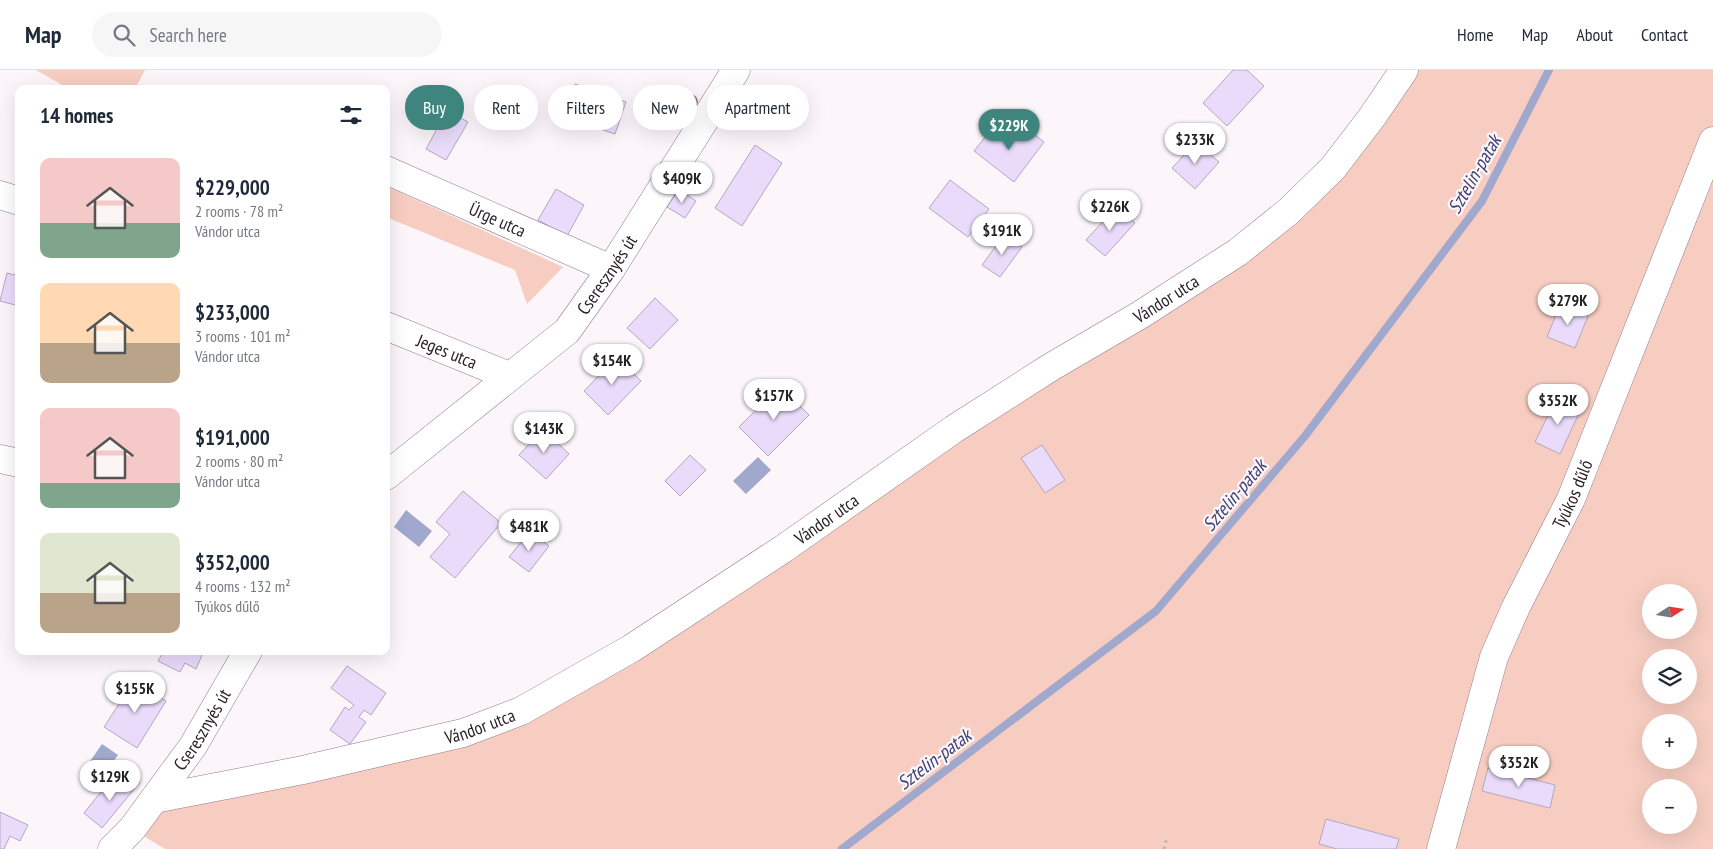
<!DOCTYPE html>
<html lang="en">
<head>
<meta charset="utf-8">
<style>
	body { margin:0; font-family:"PT Sans Narrow",sans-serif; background:#f6f6f7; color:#1f2937; height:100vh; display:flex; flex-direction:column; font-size:19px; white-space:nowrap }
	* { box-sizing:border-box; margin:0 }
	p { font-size:16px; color:#747a83 }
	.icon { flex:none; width:28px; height:28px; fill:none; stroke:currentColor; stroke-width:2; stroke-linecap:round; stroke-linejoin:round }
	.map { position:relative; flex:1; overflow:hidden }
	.sheet { position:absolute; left:15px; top:15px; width:375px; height:570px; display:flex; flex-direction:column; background:#fff; border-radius:10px; box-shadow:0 5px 20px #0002 }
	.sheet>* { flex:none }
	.hud { position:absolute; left:405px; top:15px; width:475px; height:45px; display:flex; gap:10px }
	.needle { width:32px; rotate:78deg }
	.buttons { position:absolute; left:1642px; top:514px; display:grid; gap:10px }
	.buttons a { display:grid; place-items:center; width:55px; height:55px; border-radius:50%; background:#fff; box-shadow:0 5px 20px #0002; font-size:25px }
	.price { position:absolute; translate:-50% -42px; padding:0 11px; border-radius:18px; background:#fff; color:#222; font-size:16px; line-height:32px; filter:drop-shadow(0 1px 2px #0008) }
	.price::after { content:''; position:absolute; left:50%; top:30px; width:15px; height:11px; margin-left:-8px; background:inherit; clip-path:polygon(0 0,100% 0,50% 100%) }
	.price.current { background:#3e857e; color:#fff }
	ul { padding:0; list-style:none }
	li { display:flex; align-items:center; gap:15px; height:125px; padding:0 25px }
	li span { display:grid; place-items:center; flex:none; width:140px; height:100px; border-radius:10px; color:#555 }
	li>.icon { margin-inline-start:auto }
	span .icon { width:60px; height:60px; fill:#fffc; stroke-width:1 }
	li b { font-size:21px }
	h2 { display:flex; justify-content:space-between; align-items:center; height:60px; padding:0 25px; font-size:21px }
	.tag { padding:0 18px; border-radius:22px; background:#fff; box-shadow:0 5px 20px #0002; font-size:18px; line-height:45px }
	.tag.current { background:#3e857e; color:#fff }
	header { display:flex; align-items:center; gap:30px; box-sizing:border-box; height:70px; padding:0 25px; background:#fff; border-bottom:1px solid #e0e1e3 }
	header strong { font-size:24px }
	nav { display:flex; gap:28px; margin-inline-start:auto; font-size:18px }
	.search { width:350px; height:45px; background:#f6f6f7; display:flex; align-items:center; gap:12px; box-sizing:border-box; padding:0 18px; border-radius:28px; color:#747a83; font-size:19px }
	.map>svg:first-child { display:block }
	.green { fill:#f7cdc1; fill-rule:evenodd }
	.water { fill:#a1a8ce }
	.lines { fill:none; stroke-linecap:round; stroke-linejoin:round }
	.stream { stroke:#a1a8ce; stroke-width:8 }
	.building { fill:#eadbfb; stroke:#b3a7c0 }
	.minor-casing { stroke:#937b8b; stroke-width:29 }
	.path { stroke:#b9b2b7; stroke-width:3; stroke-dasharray:2.5 4; stroke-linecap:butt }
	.minor { stroke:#fff; stroke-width:28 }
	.tree { fill:#9e7d76 }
	.labels { text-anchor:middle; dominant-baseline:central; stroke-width:4.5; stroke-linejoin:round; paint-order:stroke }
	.street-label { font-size:18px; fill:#2b2128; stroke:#fcf6fa }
	.water-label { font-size:19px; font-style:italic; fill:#3b4073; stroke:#fcf6fa }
</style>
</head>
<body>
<header>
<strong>Map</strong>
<div class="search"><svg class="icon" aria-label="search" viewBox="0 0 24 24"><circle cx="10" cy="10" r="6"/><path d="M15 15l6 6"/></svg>Search here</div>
<nav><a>Home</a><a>Map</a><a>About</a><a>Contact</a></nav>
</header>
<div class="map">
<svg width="1713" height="779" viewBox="0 0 1713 779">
	<rect width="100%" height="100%" fill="#fcf6fa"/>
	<path class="green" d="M 36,0 L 145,0 L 135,19 L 69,19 Z
		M 1404,0 L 1713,0 L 1713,779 L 165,779 L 132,759 L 154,729 L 521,641 L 1238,182 ZM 1651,522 L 1689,522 L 1689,560 L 1651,560 ZM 1651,588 L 1689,588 L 1689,625 L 1651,625 ZM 1651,652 L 1689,652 L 1689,690 L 1651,690 ZM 1651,718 L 1689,718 L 1689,755 L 1651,755 Z
		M 386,116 L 563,197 L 527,234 L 515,200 L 386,147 Z"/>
	<path class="water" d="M 758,387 L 771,400 L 746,424 L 733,411 Z
		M 406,440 L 432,461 L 419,477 L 394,457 Z
		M 102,674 L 118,685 L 97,714 L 82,703 Z"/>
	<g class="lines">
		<path class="stream" d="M 842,779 L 1156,541 L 1305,366 L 1482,131 L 1549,0"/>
	</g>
	<path class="building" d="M 1233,0 L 1247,0 L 1264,16 L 1227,56 L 1203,33 Z
		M 575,14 L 626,32 L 615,64 L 564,47 Z
		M 447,40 L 468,52 L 446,90 L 426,79 Z
		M 994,56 L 1012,71 L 1024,56 L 1044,72 L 1014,112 L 974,81 Z
		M 1196,72 L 1219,92 L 1195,119 L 1172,98 Z
		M 755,75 L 782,93 L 742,156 L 715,138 Z
		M 950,110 L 989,139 L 968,167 L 929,138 Z
		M 556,119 L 584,135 L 567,166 L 538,150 Z
		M 679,120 L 696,131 L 685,148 L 667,137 Z
		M 1116,137 L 1135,153 L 1105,186 L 1086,170 Z
		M 1004,165 L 1022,177 L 1000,207 L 982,195 Z
		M 7,203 L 19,206 L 19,236 L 0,231 Z
		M 655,228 L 678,250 L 650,279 L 627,258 Z
		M 1560,235 L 1588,246 L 1575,278 L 1547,267 Z
		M 617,287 L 641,311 L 608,345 L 584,321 Z
		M 780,316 L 809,345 L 768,386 L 739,357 Z
		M 1557,327 L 1581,339 L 1560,384 L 1535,372 Z
		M 543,359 L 569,384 L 546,409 L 519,385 Z
		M 1042,375 L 1065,410 L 1045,423 L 1021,388 Z
		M 690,385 L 706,400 L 680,426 L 665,411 Z
		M 463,421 L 501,453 L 455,508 L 430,487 L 450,464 L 436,452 Z
		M 530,461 L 549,476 L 529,502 L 509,487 Z
		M 162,581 L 195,581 L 202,585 L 196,599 L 185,593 L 180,602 L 158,591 L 163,582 Z
		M 347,596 L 386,623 L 371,645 L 364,640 L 359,647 L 366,652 L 350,674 L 330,660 L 345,637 L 349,640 L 354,635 L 331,618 Z
		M 134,611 L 166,631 L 137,678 L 104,657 Z
		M 1488,698 L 1555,715 L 1550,738 L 1482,721 Z
		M 131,706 L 140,712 L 102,758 L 84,743 L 109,712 L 119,720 Z
		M 0,742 L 28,755 L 20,771 L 10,766 L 4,779 L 0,779 Z
		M 1326,749 L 1399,769 L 1396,779 L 1337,779 L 1319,774 Z"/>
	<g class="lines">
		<g class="minor-casing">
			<g id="minor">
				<path id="s1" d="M 386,100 L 611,199"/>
				<path d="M 0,125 L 19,131"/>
				<path id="s2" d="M 386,256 L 509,306"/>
				<path d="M 0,389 L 19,393"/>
				<path id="s3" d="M 386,406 L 567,261 L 611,199 L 736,0"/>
				<path id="s4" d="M 154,729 L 303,700 L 463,663 L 521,641 L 632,578 L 783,479 L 954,359 L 1051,297 L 1140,245 L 1238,182 L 1289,141 L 1333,98 L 1372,47 L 1404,0"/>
				<path id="s5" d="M 112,779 L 132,759 L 193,676 L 248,581"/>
				<path id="s6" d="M 1441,779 L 1494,587 L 1516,537 L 1571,429 L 1713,71"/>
			</g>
		</g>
		<path class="path" d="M 1164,779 L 1167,767"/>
		<use href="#minor" class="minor"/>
	</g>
	<circle class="tree" cx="690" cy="32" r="8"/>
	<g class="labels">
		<g class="street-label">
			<text stroke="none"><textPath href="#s1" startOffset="122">Ürge utca</textPath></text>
			<text stroke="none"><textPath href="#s3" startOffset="301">Cseresznyés út</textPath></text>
			<text stroke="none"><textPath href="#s4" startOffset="1144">Vándor utca</textPath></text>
			<text stroke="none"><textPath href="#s2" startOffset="66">Jeges utca</textPath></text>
			<text stroke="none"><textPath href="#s6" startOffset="380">Tyúkos dűlő</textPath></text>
			<text stroke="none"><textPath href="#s4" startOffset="739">Vándor utca</textPath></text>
			<text stroke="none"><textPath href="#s4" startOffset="334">Vándor utca</textPath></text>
			<text stroke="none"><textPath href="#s5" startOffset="150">Cseresznyés út</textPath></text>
		</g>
		<g class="water-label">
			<text transform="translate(1474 104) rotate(-60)">Sztelin-patak</text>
			<text transform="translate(1234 425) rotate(-50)">Sztelin-patak</text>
			<text transform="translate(934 689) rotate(-37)">Sztelin-patak</text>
		</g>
	</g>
</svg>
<div class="buttons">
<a><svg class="needle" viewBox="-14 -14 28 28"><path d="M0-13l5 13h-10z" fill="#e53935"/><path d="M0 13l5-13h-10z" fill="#747a83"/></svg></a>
<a><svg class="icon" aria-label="layers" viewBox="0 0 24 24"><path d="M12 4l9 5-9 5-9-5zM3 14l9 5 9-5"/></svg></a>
<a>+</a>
<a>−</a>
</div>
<b class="price current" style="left:1009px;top:81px">$229K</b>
<b class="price" style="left:1195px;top:95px">$233K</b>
<b class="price" style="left:682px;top:134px">$409K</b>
<b class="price" style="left:1110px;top:162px">$226K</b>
<b class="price" style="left:1002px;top:186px">$191K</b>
<b class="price" style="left:1568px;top:256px">$279K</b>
<b class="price" style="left:612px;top:316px">$154K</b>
<b class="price" style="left:774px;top:351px">$157K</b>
<b class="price" style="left:1558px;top:356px">$352K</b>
<b class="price" style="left:544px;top:384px">$143K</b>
<b class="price" style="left:529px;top:482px">$481K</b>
<b class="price" style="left:135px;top:644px">$155K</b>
<b class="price" style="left:1519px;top:718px">$352K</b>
<b class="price" style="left:110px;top:732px">$129K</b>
<div class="hud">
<a class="tag current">Buy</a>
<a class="tag">Rent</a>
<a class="tag">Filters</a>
<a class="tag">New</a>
<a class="tag">Apartment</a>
</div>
<section class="sheet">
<h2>14 homes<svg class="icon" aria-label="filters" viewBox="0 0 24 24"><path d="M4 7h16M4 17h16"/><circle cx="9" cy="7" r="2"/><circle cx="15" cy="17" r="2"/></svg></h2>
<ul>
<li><span style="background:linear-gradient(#f6c9c9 65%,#7fa58c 0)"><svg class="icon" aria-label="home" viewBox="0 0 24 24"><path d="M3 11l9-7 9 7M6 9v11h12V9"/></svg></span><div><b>$229,000</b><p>2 rooms · 78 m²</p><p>Vándor utca</p></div></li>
<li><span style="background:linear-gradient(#ffd9b3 60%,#b9a48a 0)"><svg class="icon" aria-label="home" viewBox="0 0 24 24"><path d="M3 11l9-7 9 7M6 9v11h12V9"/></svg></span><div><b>$233,000</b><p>3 rooms · 101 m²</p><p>Vándor utca</p></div></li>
<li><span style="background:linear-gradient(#f6c9c9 75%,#7fa58c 0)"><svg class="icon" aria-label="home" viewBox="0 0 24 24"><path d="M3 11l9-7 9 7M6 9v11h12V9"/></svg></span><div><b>$191,000</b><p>2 rooms · 80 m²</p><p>Vándor utca</p></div></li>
<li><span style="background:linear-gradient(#dfe7d0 60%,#b9a48a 0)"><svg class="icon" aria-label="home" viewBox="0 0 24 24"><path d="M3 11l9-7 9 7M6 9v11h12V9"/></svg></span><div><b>$352,000</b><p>4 rooms · 132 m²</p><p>Tyúkos dűlő</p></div></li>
</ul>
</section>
</div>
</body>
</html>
